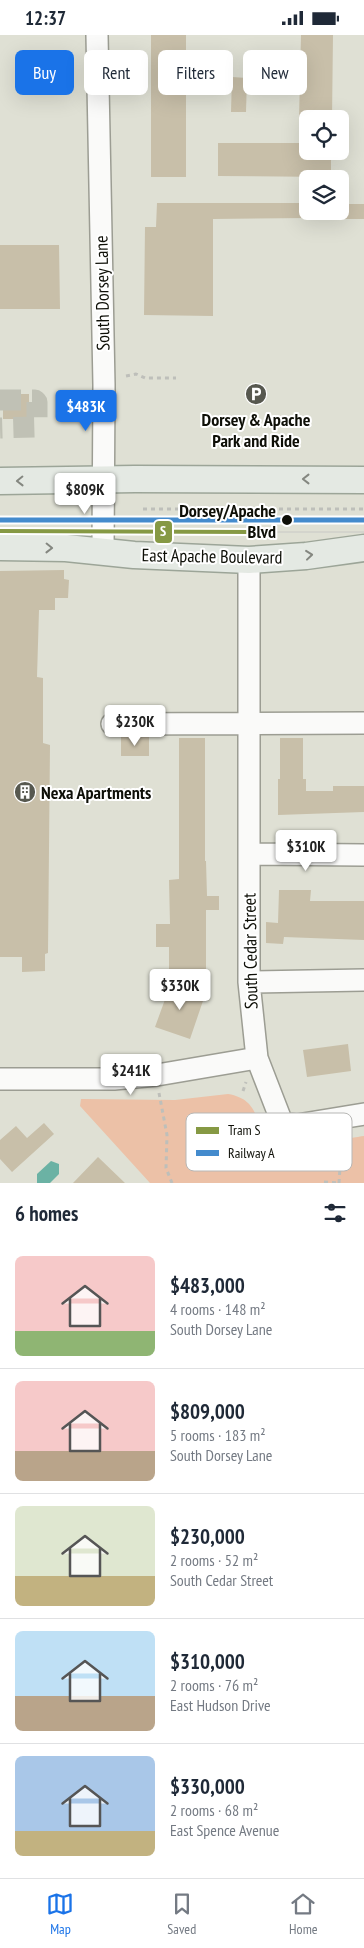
<!DOCTYPE html>
<html lang="en">
<head>
<meta charset="utf-8">
<style>
	body { margin:0; font-family:"PT Sans Narrow",sans-serif; background:#f6f6f7; color:#1f2937; height:100vh; display:flex; flex-direction:column; font-size:19px; white-space:nowrap }
	* { box-sizing:border-box; margin:0 }
	p { font-size:16px; color:#747a83 }
	.icon { flex:none; width:28px; height:28px; fill:none; stroke:currentColor; stroke-width:2; stroke-linecap:round; stroke-linejoin:round }
	.map { position:relative; height:1148px; overflow:hidden }
	.side { display:flex; flex-direction:column; background:#fff; flex:1 }
	.side>* { flex:none }
	.top-card { position:absolute; left:15px; top:15px; width:335px; height:45px; display:flex; gap:10px }
	.fabs { position:absolute; left:299px; top:75px; display:grid; gap:10px }
	.fabs a { display:grid; place-items:center; width:50px; height:50px; border-radius:8px; background:#fff; box-shadow:0 5px 20px #0002; font-size:25px }
	.price { position:absolute; translate:-50% -42px; padding:0 11px; border-radius:5px; background:#fff; color:#222; font-size:16px; line-height:32px; filter:drop-shadow(0 1px 2px #0008) }
	.price::after { content:''; position:absolute; left:50%; top:30px; width:15px; height:11px; margin-left:-8px; background:inherit; clip-path:polygon(0 0,100% 0,50% 100%) }
	.price.active { background:#1a73e8; color:#fff }
	ul { padding:0; list-style:none }
	li { display:flex; align-items:center; gap:15px; height:125px; padding:0 15px }
	li+li { border-top:1px solid #e0e1e3 }
	li span { display:grid; place-items:center; flex:none; width:140px; height:100px; border-radius:8px; color:#555 }
	li>.icon { margin-inline-start:auto }
	span .icon { width:60px; height:60px; fill:#fffc; stroke-width:1 }
	li b { font-size:21px }
	h2 { display:flex; justify-content:space-between; align-items:center; height:60px; padding:0 15px; font-size:21px }
	.pill { padding:0 18px; border-radius:8px; background:#fff; box-shadow:0 5px 20px #0002; font-size:18px; line-height:45px }
	.pill.active { background:#1a73e8; color:#fff }
	.status { display:flex; justify-content:space-between; align-items:center; height:35px; padding:0 25px; background:#fff; direction:ltr }
	.status svg { height:14px; fill:currentColor }
	.menu { display:flex; justify-content:space-around; align-items:center; height:70px; border-top:1px solid #e0e1e3; background:#fff; font-size:14px; color:#747a83 }
	.menu a { display:grid; justify-items:center; gap:2px }
	.menu .active { color:#1a73e8 }
	.map>svg:first-child { display:block }
	.green { fill:#ecc1a7 }
	.water { fill:#6bb2a4 }
	.building { fill:#c8bfa9 }
	.lines { fill:none; stroke-linecap:round; stroke-linejoin:round }
	.minor-tunnel { stroke:#c0c1b5; stroke-width:21; stroke-dasharray:21 11; stroke-linecap:butt }
	.minor-casing { stroke:#9c9d93; stroke-width:24 }
	.major-casing { stroke:#9ca598; stroke-width:29 }
	.path { stroke:#bebfba; stroke-width:3; stroke-dasharray:4 4; stroke-linecap:butt }
	.minor { stroke:#fafaf9; stroke-width:21 }
	.major { stroke:#e4e9e3; stroke-width:26 }
	.tram { stroke:#c8c8c5; stroke-width:1 }
	.rail-1-casing { stroke:#fff; stroke-width:9 }
	.rail-1 { stroke:#448bcd; stroke-width:5 }
	.tram-1-casing { stroke:#fff; stroke-width:8 }
	.tram-1 { stroke:#869944; stroke-width:4 }
	.oneway { stroke:#848780 }
	.stop-dot { fill:#0e0f07; stroke:#fff; stroke-width:2 }
	.labels { text-anchor:middle; dominant-baseline:central; stroke-width:4; stroke-linejoin:round; paint-order:stroke }
	.street-label { font-size:18px; fill:#0e0f07; stroke:#fff }
	.poi-label { font-size:18px; font-weight:bold; fill:#0e0f07; stroke:#fff }
	.stop-label { font-size:18px; font-weight:bold; fill:#0e0f07; stroke:#fff; text-anchor:end }
	.key { fill:#fff; stroke:#b7b7b5; stroke-width:1 }
	.key-label { font-size:14px; fill:#0e0f07 }
	.line-badge { stroke:#fff; stroke-width:2 }
	.badge-label { font-size:14px; text-anchor:middle; font-weight:bold; fill:#fff }
</style>
</head>
<body>
<div class="status"><b>12:37</b><svg viewBox="0 0 49 12"><path d="M0 12V9h3v3zM5 12V6h3v6zM10 12V3h3v9zM15 12V0h3v12zM26 1h20v11H26zM47 4h2v5h-2z"/></svg></div>
<div class="map">
<svg width="364" height="1148" viewBox="0 0 364 1148">
	<rect width="100%" height="100%" fill="#dfe0d4"/>
	<path class="green" d="M 228,1059 C 264,1065 252,1095 276,1109 C 287,1115 348,1103 364,1101 L 364,1148 L 150,1148 L 80,1071 L 81,1064 L 175,1065 Z"/>
	<path class="water" d="M 51,1126 L 59,1129 L 59,1139 L 50,1148 L 37,1148 L 37,1139 Z"/>
	<path class="building" d="M 151,0 L 186,0 L 186,142 L 151,142 Z
		M 301,0 L 333,0 L 332,84 L 299,84 Z
		M 232,42 L 247,43 L 246,77 L 231,77 Z
		M 218,108 L 308,108 L 308,116 L 331,116 L 331,142 L 218,141 Z
		M 157,168 L 308,168 L 308,183 L 213,184 L 213,281 L 144,280 L 145,192 L 156,192 Z
		M 340,169 L 364,169 L 364,184 L 340,184 Z
		M 0,210 L 59,210 L 60,274 L 0,274 Z
		M 3,359 L 29,359 L 29,384 L 3,384 Z
		M 64,535 L 64,544 L 69,545 L 68,563 L 55,563 L 55,575 L 39,575 L 37,642 L 43,643 L 43,708 L 50,710 L 48,918 L 45,919 L 45,936 L 22,937 L 22,922 L 0,922 L 0,536 Z
		M 121,702 L 149,702 L 149,721 L 121,721 Z
		M 179,703 L 205,703 L 205,826 L 206,826 L 207,861 L 219,861 L 219,875 L 206,875 L 206,936 L 169,936 L 169,912 L 156,912 L 156,889 L 170,889 L 169,845 L 179,844 Z
		M 280,703 L 303,703 L 303,744 L 306,744 L 306,756 L 333,756 L 333,751 L 364,751 L 364,777 L 278,780 L 278,744 L 280,744 Z
		M 279,855 L 311,855 L 310,866 L 364,866 L 364,905 L 284,902 L 283,909 L 266,908 L 266,887 L 278,888 Z
		M 171,948 L 205,960 L 190,1004 L 155,992 Z
		M 348,1009 L 351,1036 L 307,1042 L 303,1015 Z
		M 44,1088 L 54,1099 L 12,1137 L 0,1124 L 0,1105 L 16,1091 L 27,1103 Z
		M 98,1122 L 125,1148 L 73,1148 Z"/>
	<g class="lines">
		<path class="minor-tunnel" d="M 0,365 L 35,365 L 37,367 L 37,388 L 35,392 L 0,393"/>
		<g class="minor-casing">
			<path id="minor" d="M 97,0 L 104,350 L 103,516
				M 249,525 L 249,947 L 257,1023 L 281,1085 L 286,1089 L 297,1090 L 364,1079
				M 112,689 L 364,688
				M 249,819 L 364,820
				M 249,947 L 364,945
				M 0,1044 L 114,1044 L 157,1040 L 257,1023"/>
		</g>
		<g class="major-casing">
			<path id="major" d="M 0,446 L 135,444 L 364,445
				M 0,512 L 66,513 L 134,520 L 249,525 L 306,521 L 364,513"/>
		</g>
		<path class="path" d="M 126,341 L 136,339 L 145,343 L 176,343
			M 143,474 L 364,474
			M 243,1056 L 246,1047
			M 159,1058 L 167,1100 L 166,1133 L 172,1148
			M 324,1147 L 339,1148
			M 339,1148 L 342,1101"/>
		<use href="#minor" class="minor"/>
		<use href="#major" class="major"/>
		<path class="tram" d="M 252,497 L 364,497"/>
		<g class="rail-1-casing">
			<path id="rail-1" d="M 0,485 L 364,485"/>
		</g>
		<use href="#rail-1" class="rail-1"/>
		<g class="tram-1-casing">
			<path id="tram-1" d="M 0,496 L 252,497"/>
		</g>
		<use href="#tram-1" class="tram-1"/>
	</g>
	<defs><path id="oneway-chevron" d="M-2-3.5L2.5 0L-2 3.5" fill="none" stroke-width="1.6" stroke-linecap="round" stroke-linejoin="round" transform="scale(1.25)"/></defs>
	<g class="oneway">
		<use href="#oneway-chevron" transform="translate(306 444) rotate(-180)"/>
		<use href="#oneway-chevron" transform="translate(20 446) rotate(179)"/>
		<use href="#oneway-chevron" transform="translate(49 513) rotate(1)"/>
		<use href="#oneway-chevron" transform="translate(309 520) rotate(-6)"/>
	</g>
	<defs>
		<g id="parking-disc" transform="scale(1.125)"><circle r="9.5" fill="#57584f" stroke="#fff"/><path d="M-3.5-5.5H1a3.5 3.5 0 0 1 0 7H-1V5.5H-3.5ZM-1-3.4V-.6H.8a1.4 1.4 0 0 0 0-2.8Z" fill="#fff"/></g>
		<g id="building-disc" transform="scale(1.125)"><circle r="9.5" fill="#57584f" stroke="#fff"/><path d="M-4-6H4V6H1V3H-1V6H-4ZM-2.5-4.3h1.7v1.8h-1.7ZM.8-4.3h1.7v1.8H.8ZM-2.5-1h1.7V.8h-1.7ZM.8-1h1.7V.8H.8Z" fill="#fff"/></g>
	</defs>
	<g fill-rule="evenodd">
		<use href="#parking-disc" x="256" y="359"/>
		<use href="#building-disc" x="25" y="757"/>
	</g>
	<circle class="stop-dot" cx="287" cy="485" r="6"/>
	<g class="labels">
		<g class="street-label">
			<text transform="translate(102 258) rotate(-91)">South Dorsey Lane</text>
			<text transform="translate(212 521) rotate(1)">East Apache Boulevard</text>
			<text transform="translate(250 916) rotate(-91)">South Cedar Street</text>
		</g>
		<g class="poi-label">
			<text x="256" y="384">Dorsey &amp; Apache<tspan x="256" dy="21">Park and Ride</tspan></text>
			<text x="41" y="757" text-anchor="start">Nexa Apartments</text>
		</g>
		<g class="stop-label">
			<text x="276" y="475">Dorsey/Apache<tspan x="276" dy="21">Blvd</tspan></text>
		</g>
	</g>
	<rect x="186" y="1078" width="166" height="58" rx="8" class="key"/>
	<rect x="196" y="1092" width="23" height="7" fill="#869944"/>
	<rect x="196" y="1115" width="23" height="6" fill="#448bcd"/>
	<g class="key-label">
		<text x="228" y="1100">Tram S</text>
		<text x="228" y="1123">Railway A</text>
	</g>
	<rect class="line-badge" x="154" y="485" width="19" height="24" rx="5" fill="#869944"/>
	<g class="badge-label">
		<text x="163" y="501">S</text>
	</g>
</svg>
<div class="fabs">
<a><svg class="icon" aria-label="locate" viewBox="0 0 24 24"><circle cx="12" cy="12" r="6"/><path d="M12 2v4M12 18v4M2 12h4M18 12h4"/></svg></a>
<a><svg class="icon" aria-label="layers" viewBox="0 0 24 24"><path d="M12 4l9 5-9 5-9-5zM3 14l9 5 9-5"/></svg></a>
</div>
<b class="price active" style="left:86px;top:397px">$483K</b>
<b class="price" style="left:85px;top:480px">$809K</b>
<b class="price" style="left:135px;top:712px">$230K</b>
<b class="price" style="left:306px;top:837px">$310K</b>
<b class="price" style="left:180px;top:976px">$330K</b>
<b class="price" style="left:131px;top:1061px">$241K</b>
<div class="top-card">
<a class="pill active">Buy</a>
<a class="pill">Rent</a>
<a class="pill">Filters</a>
<a class="pill">New</a>
</div>
</div>
<section class="side">
<h2>6 homes<svg class="icon" aria-label="filters" viewBox="0 0 24 24"><path d="M4 7h16M4 17h16"/><circle cx="9" cy="7" r="2"/><circle cx="15" cy="17" r="2"/></svg></h2>
<ul>
<li><span style="background:linear-gradient(#f6c9c9 75%,#8fb573 0)"><svg class="icon" aria-label="home" viewBox="0 0 24 24"><path d="M3 11l9-7 9 7M6 9v11h12V9"/></svg></span><div><b>$483,000</b><p>4 rooms · 148 m²</p><p>South Dorsey Lane</p></div></li>
<li><span style="background:linear-gradient(#f6c9c9 70%,#b9a48a 0)"><svg class="icon" aria-label="home" viewBox="0 0 24 24"><path d="M3 11l9-7 9 7M6 9v11h12V9"/></svg></span><div><b>$809,000</b><p>5 rooms · 183 m²</p><p>South Dorsey Lane</p></div></li>
<li><span style="background:linear-gradient(#dfe7d0 70%,#c2b280 0)"><svg class="icon" aria-label="home" viewBox="0 0 24 24"><path d="M3 11l9-7 9 7M6 9v11h12V9"/></svg></span><div><b>$230,000</b><p>2 rooms · 52 m²</p><p>South Cedar Street</p></div></li>
<li><span style="background:linear-gradient(#bfe0f5 65%,#b9a48a 0)"><svg class="icon" aria-label="home" viewBox="0 0 24 24"><path d="M3 11l9-7 9 7M6 9v11h12V9"/></svg></span><div><b>$310,000</b><p>2 rooms · 76 m²</p><p>East Hudson Drive</p></div></li>
<li><span style="background:linear-gradient(#a9c7e8 75%,#c2b280 0)"><svg class="icon" aria-label="home" viewBox="0 0 24 24"><path d="M3 11l9-7 9 7M6 9v11h12V9"/></svg></span><div><b>$330,000</b><p>2 rooms · 68 m²</p><p>East Spence Avenue</p></div></li>
</ul>
</section>
<nav class="menu">
<a class="active"><svg class="icon" aria-label="map" viewBox="0 0 24 24"><path d="M3 6l6-2 6 2 6-2v14l-6 2-6-2-6 2zM9 4v14M15 6v14"/></svg>Map</a>
<a><svg class="icon" aria-label="saved" viewBox="0 0 24 24"><path d="M7 4h10v16l-5-4-5 4z"/></svg>Saved</a>
<a><svg class="icon" aria-label="home" viewBox="0 0 24 24"><path d="M3 11l9-7 9 7M6 9v11h12V9"/></svg>Home</a>
</nav>
</body>
</html>
